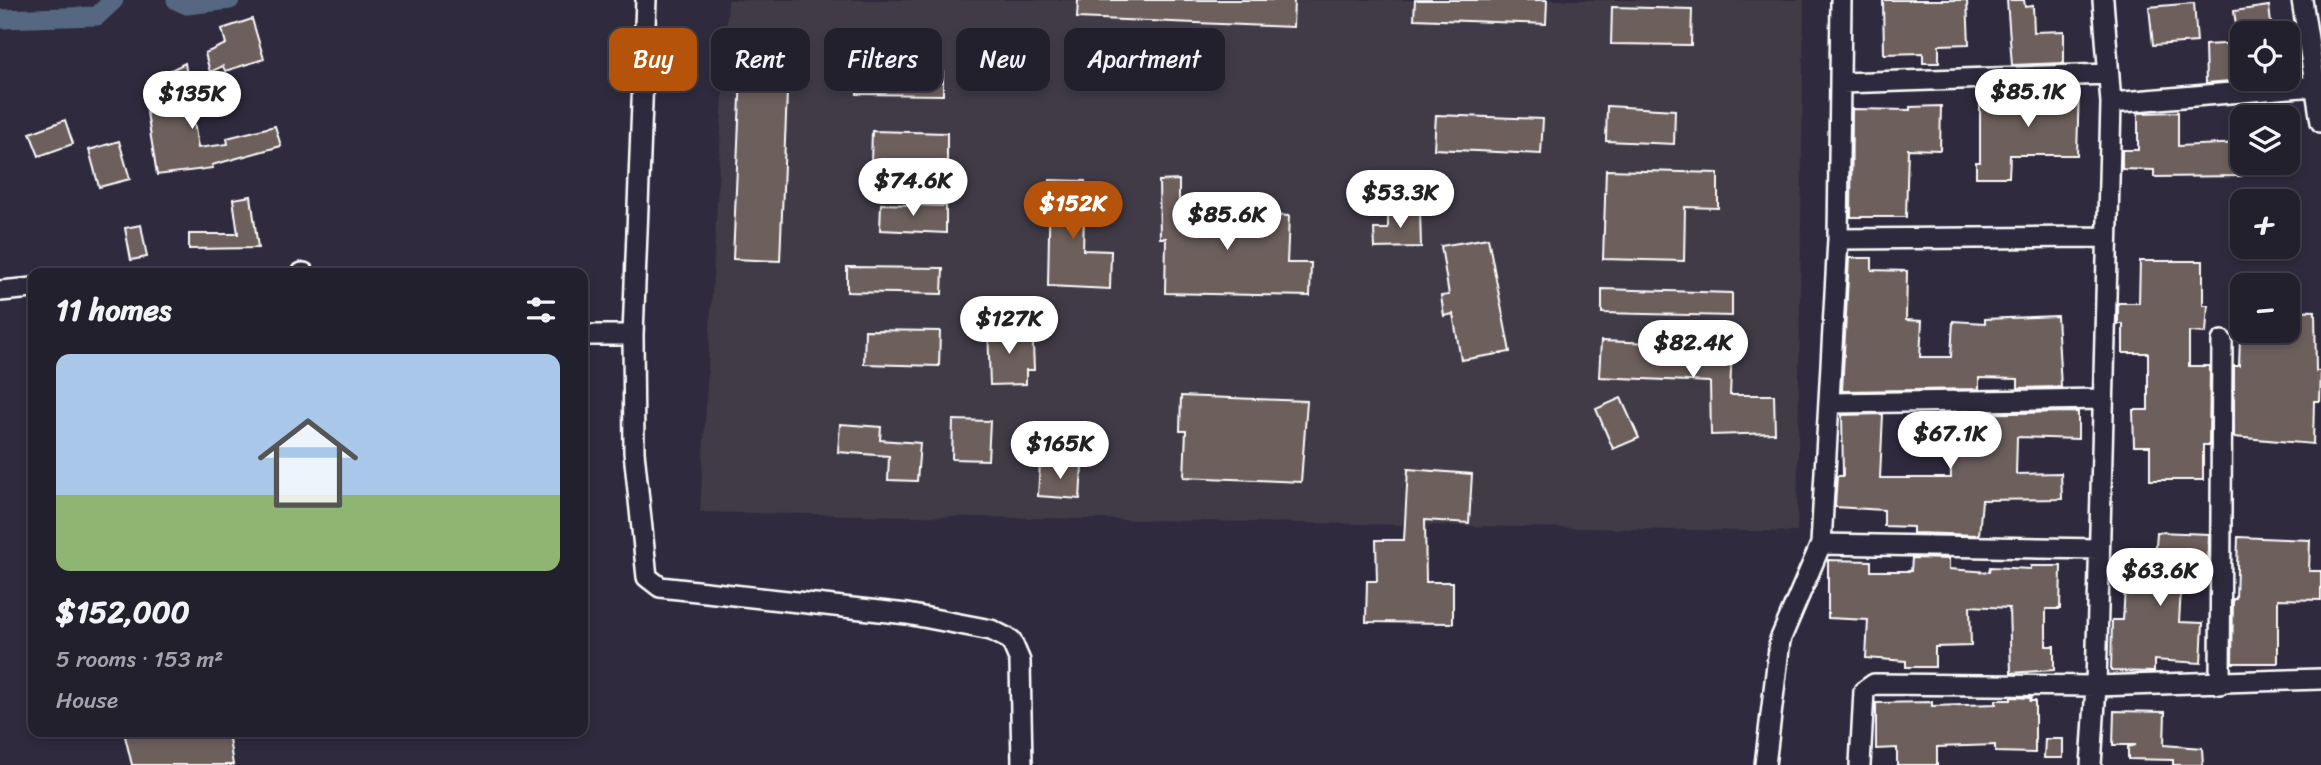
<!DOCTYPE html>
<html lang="en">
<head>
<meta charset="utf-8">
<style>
	body { margin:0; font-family:Sriracha,sans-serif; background:#2b2836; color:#f1f3f6; height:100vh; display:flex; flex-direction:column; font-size:26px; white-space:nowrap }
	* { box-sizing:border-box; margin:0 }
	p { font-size:23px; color:#a3a3aa }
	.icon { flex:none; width:38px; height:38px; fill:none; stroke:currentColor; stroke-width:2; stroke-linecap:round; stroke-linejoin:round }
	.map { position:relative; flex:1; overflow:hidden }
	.side { position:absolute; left:28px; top:268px; width:560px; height:469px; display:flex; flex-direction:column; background:#23202e; border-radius:14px; box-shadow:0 4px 10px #0003,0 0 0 2px #403e4a }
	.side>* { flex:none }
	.top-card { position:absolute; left:609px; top:28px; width:665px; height:63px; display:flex; gap:14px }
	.buttons { position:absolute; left:2230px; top:21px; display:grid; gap:14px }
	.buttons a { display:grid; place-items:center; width:70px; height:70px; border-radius:14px; background:#23202e; box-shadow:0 4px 10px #0003,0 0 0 2px #403e4a; font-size:35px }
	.price { position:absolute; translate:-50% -60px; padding:0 16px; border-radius:24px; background:#fff; color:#222; font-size:23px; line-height:46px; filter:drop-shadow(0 2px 4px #0008) }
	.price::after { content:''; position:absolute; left:50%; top:42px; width:21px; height:16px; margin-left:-10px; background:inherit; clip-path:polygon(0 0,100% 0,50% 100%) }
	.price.current { background:#b45309; color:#fff }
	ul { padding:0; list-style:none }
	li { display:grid; align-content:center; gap:14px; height:371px; padding:0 28px }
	li span { display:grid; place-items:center; height:217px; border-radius:14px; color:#555 }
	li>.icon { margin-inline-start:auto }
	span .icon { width:126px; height:126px; fill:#fffc; stroke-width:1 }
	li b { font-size:30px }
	h2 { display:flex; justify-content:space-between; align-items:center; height:84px; padding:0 28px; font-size:30px }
	.tag { padding:0 24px; border-radius:14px; background:#23202e; box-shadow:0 4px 10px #0003,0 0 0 2px #403e4a; font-size:24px; line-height:63px }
	.tag.current { background:#b45309; color:#fff }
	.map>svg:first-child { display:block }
	.built { fill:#413a46 }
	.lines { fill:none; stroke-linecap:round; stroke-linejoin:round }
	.canal { stroke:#566781; stroke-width:19 }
	.building { fill:#6c5e5b; stroke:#fff; stroke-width:2 }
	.minor-casing { stroke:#fff; stroke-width:24 }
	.minor { stroke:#2f2a3d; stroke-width:19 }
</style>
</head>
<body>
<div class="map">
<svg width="2321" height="765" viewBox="0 0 2321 765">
	<rect width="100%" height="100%" fill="#2f2a3d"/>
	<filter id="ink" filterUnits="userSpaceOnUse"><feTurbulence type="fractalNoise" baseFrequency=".0143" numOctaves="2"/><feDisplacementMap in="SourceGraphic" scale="14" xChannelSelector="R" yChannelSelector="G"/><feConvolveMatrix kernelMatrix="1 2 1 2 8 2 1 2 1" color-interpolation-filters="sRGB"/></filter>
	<g filter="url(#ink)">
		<path class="built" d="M 728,0 L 1804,0 L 1797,532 L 700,512 Z"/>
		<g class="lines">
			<path class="canal" d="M 176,0 L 187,5 L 230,0
				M 0,19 L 97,16 L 114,0"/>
		</g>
		<path class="building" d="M 1078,0 L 1294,0 L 1293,27 L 1077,18 Z
			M 1415,0 L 1547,0 L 1546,24 L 1414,19 Z
			M 1883,0 L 1967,0 L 1969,44 L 1939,45 L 1939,63 L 1923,63 L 1923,53 L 1884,54 Z
			M 2007,0 L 2024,0 L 2025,7 L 2033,6 L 2034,32 L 2064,31 L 2064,63 L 2012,65 Z
			M 2194,3 L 2197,42 L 2153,45 L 2149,7 Z
			M 2269,6 L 2272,33 L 2237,33 L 2234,11 Z
			M 1612,7 L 1692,9 L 1691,45 L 1611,44 Z
			M 252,19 L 264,59 L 225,71 L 223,66 L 210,72 L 205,53 L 226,44 L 222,29 Z
			M 743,28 L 785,30 L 784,44 L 789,44 L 780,261 L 733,259 Z
			M 2242,43 L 2242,80 L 2206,83 L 2205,45 Z
			M 857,60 L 943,61 L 943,95 L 857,94 Z
			M 185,63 L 198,148 L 228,144 L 227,138 L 275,126 L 281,146 L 212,165 L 213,168 L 157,175 L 146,106 L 160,104 L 149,81 Z
			M 2079,87 L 2077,155 L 2010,155 L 2009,177 L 1976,177 L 1976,162 L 1980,162 L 1980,102 L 2032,103 L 2032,89 Z
			M 1607,106 L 1675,110 L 1674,144 L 1606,141 Z
			M 1941,106 L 1940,150 L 1908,149 L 1906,217 L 1851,217 L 1852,109 L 1910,110 L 1910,107 Z
			M 2178,112 L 2178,146 L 2242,143 L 2242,176 L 2154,177 L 2154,170 L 2122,169 L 2122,150 L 2138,150 L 2138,113 Z
			M 1436,115 L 1543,119 L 1541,154 L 1434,149 Z
			M 65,120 L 73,144 L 39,156 L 30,133 Z
			M 872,131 L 947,133 L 947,164 L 871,163 Z
			M 119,141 L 130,179 L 99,187 L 89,150 Z
			M 1606,170 L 1718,173 L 1718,208 L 1685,207 L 1684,261 L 1603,259 Z
			M 1050,180 L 1085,181 L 1083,250 L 1111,251 L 1110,289 L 1048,286 Z
			M 1179,180 L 1179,210 L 1289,216 L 1287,263 L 1311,263 L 1310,296 L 1165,293 L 1166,238 L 1160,238 L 1159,181 Z
			M 251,196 L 258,248 L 189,249 L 189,234 L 238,234 L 233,199 Z
			M 881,204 L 946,206 L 946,233 L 880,230 Z
			M 1420,209 L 1421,247 L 1375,248 L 1374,229 L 1388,229 L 1388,210 Z
			M 141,225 L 147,257 L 131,260 L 125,228 Z
			M 1488,238 L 1510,352 L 1461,360 L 1453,314 L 1444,316 L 1441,296 L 1449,295 L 1441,246 Z
			M 1849,258 L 1872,258 L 1872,270 L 1907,271 L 1906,320 L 1922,321 L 1920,357 L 1951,357 L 1953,321 L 1985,323 L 1985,319 L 2057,316 L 2061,387 L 2018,388 L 2018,379 L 1979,378 L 1979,389 L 1842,391 Z
			M 2140,261 L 2203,261 L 2203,305 L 2208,305 L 2206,333 L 2189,332 L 2189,366 L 2210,366 L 2209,445 L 2203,445 L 2203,480 L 2150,480 L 2150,446 L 2134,446 L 2133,410 L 2148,410 L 2148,353 L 2123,353 L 2123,324 L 2118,324 L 2118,303 L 2139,303 Z
			M 847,267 L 943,268 L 942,294 L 847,292 Z
			M 1602,289 L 1732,293 L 1732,316 L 1602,313 Z
			M 2287,310 L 2315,311 L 2316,371 L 2321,371 L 2320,401 L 2314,401 L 2313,444 L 2234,437 L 2234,366 L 2239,366 L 2240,338 L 2287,340 Z
			M 1020,326 L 1021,333 L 1033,344 L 1034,370 L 1026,370 L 1026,384 L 990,385 L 988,327 Z
			M 865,330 L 940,331 L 939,366 L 864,364 Z
			M 1601,341 L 1732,346 L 1730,395 L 1774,395 L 1775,433 L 1711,435 L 1710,382 L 1599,377 Z
			M 1181,396 L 1307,401 L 1301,482 L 1184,477 L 1186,431 L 1180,431 Z
			M 1621,398 L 1639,438 L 1613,449 L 1596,409 Z
			M 2078,412 L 2078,439 L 2017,437 L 2016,474 L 2061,473 L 2062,499 L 1982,500 L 1979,535 L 1913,533 L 1913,527 L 1884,526 L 1884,510 L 1835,507 L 1837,476 L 1843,476 L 1842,415 L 1883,414 L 1880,478 L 1951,478 L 1950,414 Z
			M 953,420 L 990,421 L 988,460 L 952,459 Z
			M 840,424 L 881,427 L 880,440 L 920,443 L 917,481 L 888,480 L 889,456 L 838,452 Z
			M 1040,463 L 1082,466 L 1080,499 L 1038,496 Z
			M 1408,469 L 1472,474 L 1469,523 L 1425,520 L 1426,582 L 1453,582 L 1453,623 L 1366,622 L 1367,581 L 1377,581 L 1376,540 L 1404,540 Z
			M 2157,532 L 2209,534 L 2208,567 L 2205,567 L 2205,573 L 2182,572 L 2179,622 L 2203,623 L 2201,663 L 2154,660 L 2154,672 L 2111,671 L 2112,620 L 2123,620 L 2126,572 L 2154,574 Z
			M 2238,537 L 2310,540 L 2309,571 L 2321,571 L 2321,600 L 2278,599 L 2278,663 L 2232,663 L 2233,599 L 2236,599 Z
			M 1912,558 L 1949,559 L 1949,569 L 1989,572 L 1990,567 L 2031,569 L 2031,566 L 2061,566 L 2060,609 L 2046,609 L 2046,646 L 2054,646 L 2054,670 L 2011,673 L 2009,608 L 1970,606 L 1971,646 L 1935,647 L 1935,667 L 1906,667 L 1906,661 L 1866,658 L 1868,620 L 1828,618 L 1828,560 L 1871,561 L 1871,571 L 1911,571 Z
			M 2011,697 L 2031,698 L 2030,701 L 2035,701 L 2035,753 L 1995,752 L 1995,745 L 1937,747 L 1937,765 L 1897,765 L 1897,748 L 1876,749 L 1876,703 L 1932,702 L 1932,706 L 1996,704 L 1996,700 L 2011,700 Z
			M 2114,711 L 2165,712 L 2164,745 L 2202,748 L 2203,765 L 2173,765 L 2173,760 L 2128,759 L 2128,747 L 2136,745 L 2113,745 Z
			M 124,732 L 228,732 L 233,765 L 132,765 Z
			M 2045,739 L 2063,739 L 2063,758 L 2044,758 Z"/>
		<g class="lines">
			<g class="minor-casing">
				<path id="minor" d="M 646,0 L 633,335 L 634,452 L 647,577 L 660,587 L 907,614 L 991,630 L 1011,640 L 1020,661 L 1022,765
					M 2302,0 L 2321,122
					M 1842,83 L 2109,74
					M 2111,103 L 2315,86
					M 1838,239 L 2107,237
					M 302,273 L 304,273
					M 0,291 L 33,288
					M 583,335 L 633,335
					M 1831,403 L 2103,399
					M 1821,544 L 2099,549
					M 2220,684 L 2222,341
					M 1765,765 L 1780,640 L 1821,544 L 1838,239 L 1841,0
					M 1860,765 L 1864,691 L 1874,684 L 2096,686 L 2321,679
					M 2091,765 L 2096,686 L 2111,103 L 2103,0"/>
			</g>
			<use href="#minor" class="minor"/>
		</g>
	</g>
</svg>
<div class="buttons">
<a><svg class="icon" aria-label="locate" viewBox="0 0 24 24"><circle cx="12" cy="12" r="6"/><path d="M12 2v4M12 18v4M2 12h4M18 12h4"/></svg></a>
<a><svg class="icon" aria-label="layers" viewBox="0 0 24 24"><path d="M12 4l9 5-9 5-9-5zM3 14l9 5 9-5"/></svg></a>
<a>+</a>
<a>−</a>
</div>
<b class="price" style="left:2028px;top:129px">$85.1K</b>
<b class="price" style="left:192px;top:131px">$135K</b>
<b class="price" style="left:913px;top:218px">$74.6K</b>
<b class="price" style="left:1400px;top:230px">$53.3K</b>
<b class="price current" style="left:1073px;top:241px">$152K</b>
<b class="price" style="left:1227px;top:252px">$85.6K</b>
<b class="price" style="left:1009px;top:356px">$127K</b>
<b class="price" style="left:1693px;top:380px">$82.4K</b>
<b class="price" style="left:1950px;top:471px">$67.1K</b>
<b class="price" style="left:1060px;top:481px">$165K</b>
<b class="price" style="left:2160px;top:608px">$63.6K</b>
<div class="top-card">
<a class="tag current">Buy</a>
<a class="tag">Rent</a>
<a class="tag">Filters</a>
<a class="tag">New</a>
<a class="tag">Apartment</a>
</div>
<section class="side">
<h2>11 homes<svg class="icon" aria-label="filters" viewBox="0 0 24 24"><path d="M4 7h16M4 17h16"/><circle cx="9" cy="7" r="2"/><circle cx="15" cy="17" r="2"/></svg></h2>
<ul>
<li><span style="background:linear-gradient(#a9c7e8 65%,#8fb573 0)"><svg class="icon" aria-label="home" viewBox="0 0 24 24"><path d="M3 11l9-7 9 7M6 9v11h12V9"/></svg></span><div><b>$152,000</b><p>5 rooms · 153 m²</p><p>House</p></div></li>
</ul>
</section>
</div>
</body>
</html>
